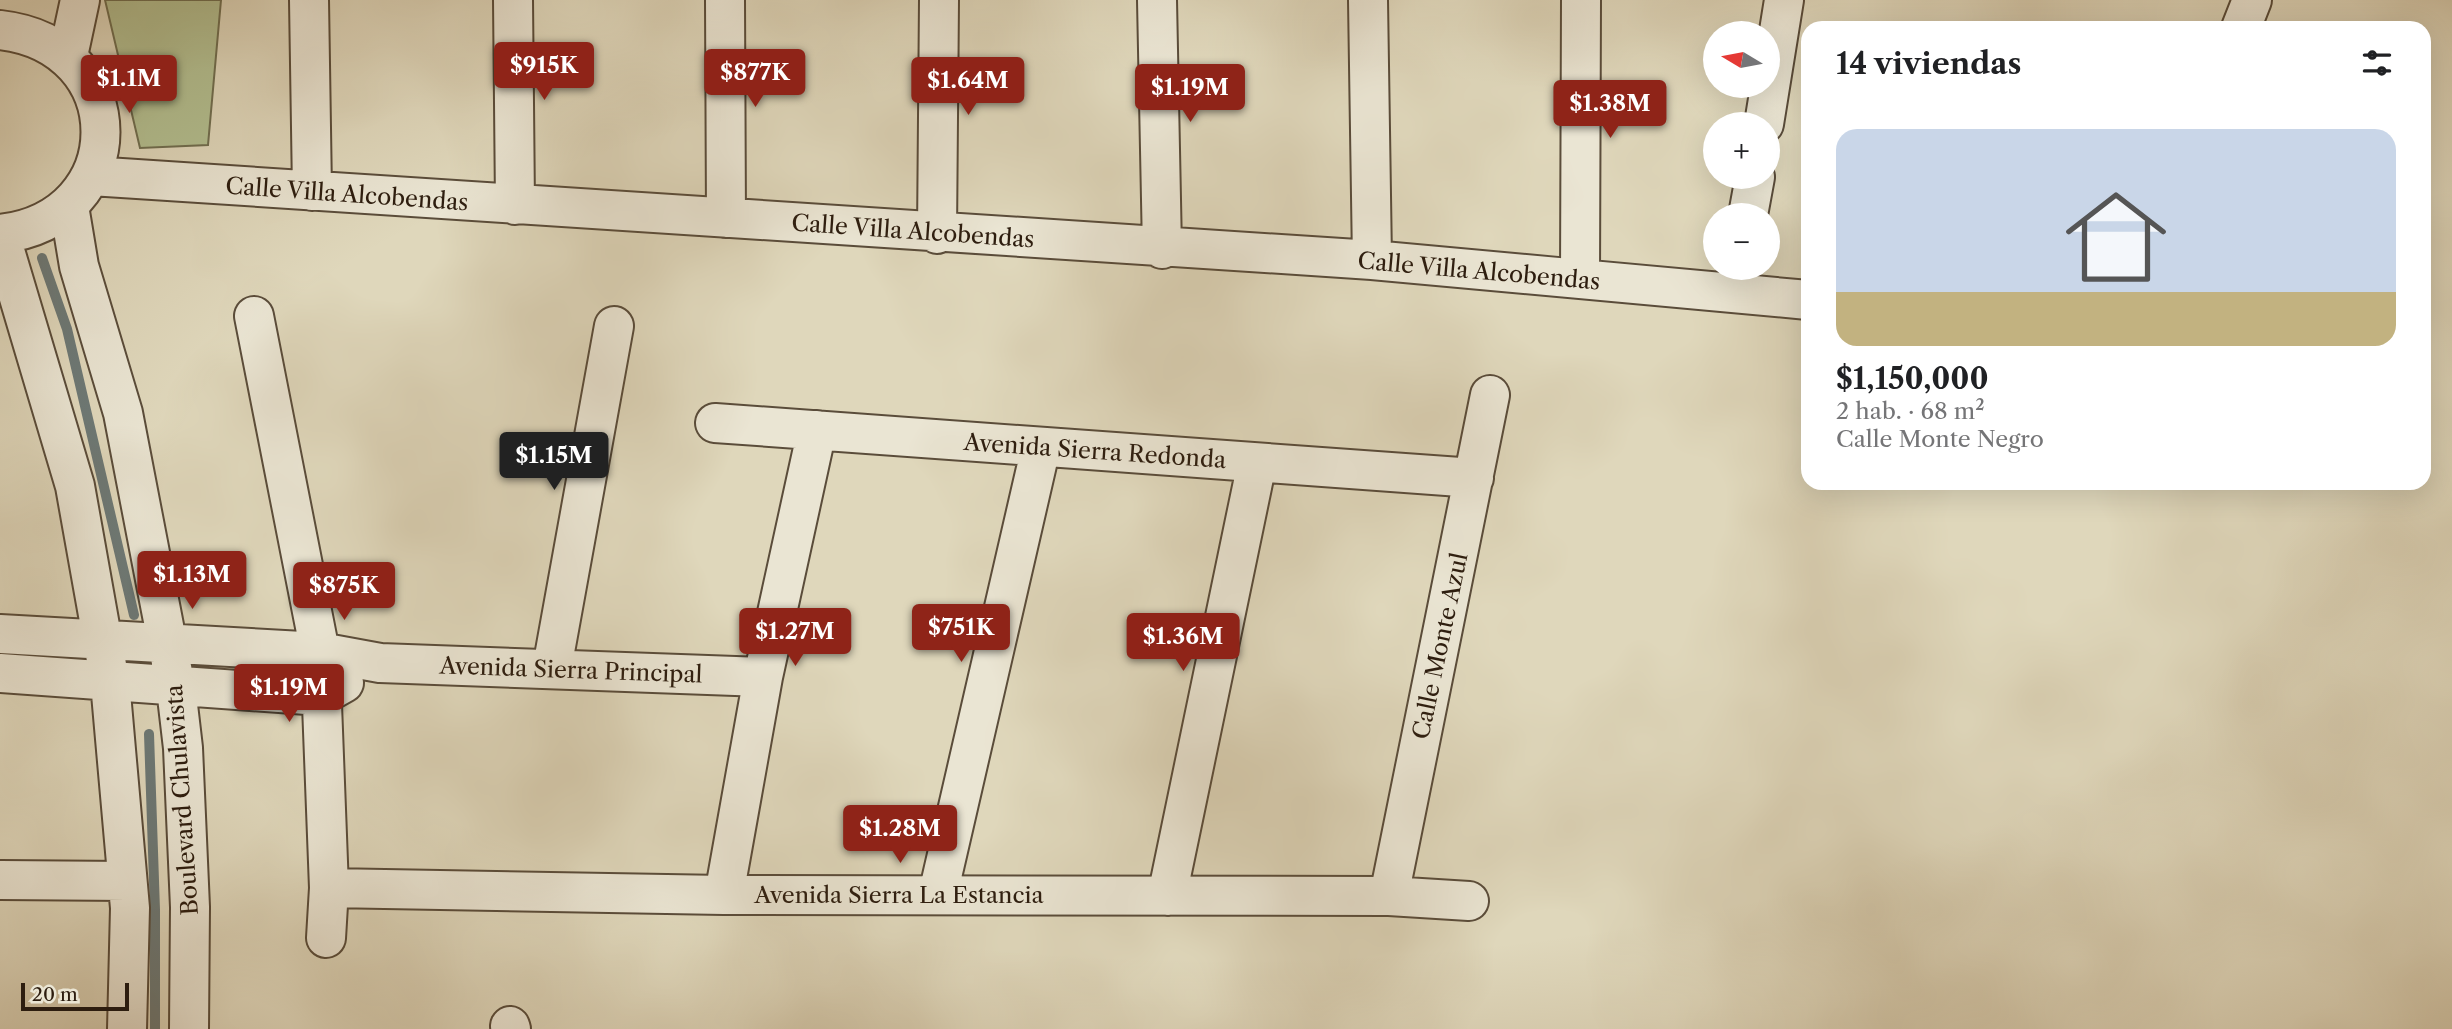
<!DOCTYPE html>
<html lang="es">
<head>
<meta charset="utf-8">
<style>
	body { margin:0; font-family:"Libre Caslon Text",serif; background:#f6f6f6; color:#202124; height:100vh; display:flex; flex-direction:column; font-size:26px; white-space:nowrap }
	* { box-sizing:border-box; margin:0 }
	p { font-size:23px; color:#757577 }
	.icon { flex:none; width:38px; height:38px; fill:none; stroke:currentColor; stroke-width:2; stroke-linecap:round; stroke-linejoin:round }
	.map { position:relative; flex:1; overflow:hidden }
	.sheet { position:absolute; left:1801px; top:21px; width:630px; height:469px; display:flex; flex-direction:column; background:#fff; border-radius:21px; box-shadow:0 7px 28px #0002 }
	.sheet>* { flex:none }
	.needle { width:46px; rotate:280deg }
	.controls { position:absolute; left:1703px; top:21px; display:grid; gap:14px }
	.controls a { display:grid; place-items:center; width:77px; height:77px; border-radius:50%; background:#fff; box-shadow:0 7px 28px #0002; font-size:35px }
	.scale { position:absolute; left:21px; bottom:18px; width:108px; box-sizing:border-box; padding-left:7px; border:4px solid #2d1d0f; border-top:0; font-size:19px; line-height:24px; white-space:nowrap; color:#2d1d0f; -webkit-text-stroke:5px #eae5d3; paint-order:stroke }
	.price { position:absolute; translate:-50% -60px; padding:0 16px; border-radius:7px; background:#8f2418; color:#fff; font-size:23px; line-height:46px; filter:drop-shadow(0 2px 4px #0008) }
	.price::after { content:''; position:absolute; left:50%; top:42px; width:21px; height:16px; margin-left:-10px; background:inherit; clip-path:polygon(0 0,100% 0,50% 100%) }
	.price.active { background:#222; color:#fff }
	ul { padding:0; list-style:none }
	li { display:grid; align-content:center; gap:14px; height:371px; padding:0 35px }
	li+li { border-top:2px solid #e0e0e0 }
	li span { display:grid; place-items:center; height:217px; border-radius:21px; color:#555 }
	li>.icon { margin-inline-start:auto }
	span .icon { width:126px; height:126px; fill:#fffc; stroke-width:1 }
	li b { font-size:30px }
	h2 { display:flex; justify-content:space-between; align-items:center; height:84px; padding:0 35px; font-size:30px }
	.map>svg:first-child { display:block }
	.green { fill:#b2be90; stroke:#706e50; stroke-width:2 }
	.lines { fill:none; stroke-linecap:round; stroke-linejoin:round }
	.stream { stroke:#6d7976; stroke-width:10 }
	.minor-casing { stroke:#5a4c3a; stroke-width:42 }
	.minor { stroke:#eae5d3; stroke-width:38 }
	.labels { text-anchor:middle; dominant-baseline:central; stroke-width:5; stroke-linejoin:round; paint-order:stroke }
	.street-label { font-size:23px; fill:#2d1d0f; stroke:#eae5d3 }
</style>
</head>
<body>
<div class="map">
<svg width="2452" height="1029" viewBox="0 0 2452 1029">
	<rect width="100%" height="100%" fill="#dfd7bb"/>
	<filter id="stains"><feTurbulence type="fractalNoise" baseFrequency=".00286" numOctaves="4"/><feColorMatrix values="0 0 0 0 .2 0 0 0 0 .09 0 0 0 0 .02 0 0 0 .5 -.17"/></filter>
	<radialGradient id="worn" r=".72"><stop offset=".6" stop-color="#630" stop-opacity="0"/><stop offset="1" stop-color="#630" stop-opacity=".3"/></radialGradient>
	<path class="green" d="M 105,0 L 221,0 L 208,145 L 140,148 Z"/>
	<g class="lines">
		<path class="stream" d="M 42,258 L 67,329 L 134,615
			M 149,734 L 155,910 L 155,1029"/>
		<g class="minor-casing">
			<path id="minor" d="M 309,0 L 312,191
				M 513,0 L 515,205
				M 725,0 L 726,218
				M 1157,0 L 1162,249
				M 1368,0 L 1372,260
				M 2241,28 L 2252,0
				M 0,30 C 134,45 134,219 0,234
				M 68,56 L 80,0
				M 1764,124 L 1784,0
				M 91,176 L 1372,260 L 1808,300
				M 69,206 L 79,266 L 123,413 L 176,688 L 183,748 L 190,907 L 189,1029
				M 1748,215 L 1755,177
				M 0,234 L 75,486 L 110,682 L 130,908 L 127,1029
				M 937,234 L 939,0
				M 1580,279 L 1581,0
				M 254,316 L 320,652 L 329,888 L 326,938
				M 715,423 L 1474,478
				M 0,634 L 320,652 L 380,663 L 763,677
				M 552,668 L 614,326
				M 0,673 L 321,696 L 344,683
				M 0,880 L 127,881
				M 329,888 L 724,895 L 1389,896 L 1469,901
				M 938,894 L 1041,447
				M 724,895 L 763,677 L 817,430
				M 1167,896 L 1257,463
				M 1389,896 L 1490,395
				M 510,1026 L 511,1029"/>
		</g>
		<use href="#minor" class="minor"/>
	</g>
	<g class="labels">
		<g class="street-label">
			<text transform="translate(347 194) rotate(4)">Calle Villa Alcobendas</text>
			<text transform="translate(913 231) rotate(4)">Calle Villa Alcobendas</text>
			<text transform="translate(1479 271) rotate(5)">Calle Villa Alcobendas</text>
			<text transform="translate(1095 451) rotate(4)">Avenida Sierra Redonda</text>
			<text transform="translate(1440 646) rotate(-78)">Calle Monte Azul</text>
			<text transform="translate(571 670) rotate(2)">Avenida Sierra Principal</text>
			<text transform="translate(182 800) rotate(-94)">Boulevard Chulavista</text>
			<text x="899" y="895">Avenida Sierra La Estancia</text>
		</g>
	</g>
	<rect width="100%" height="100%" filter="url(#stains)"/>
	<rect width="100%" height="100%" fill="url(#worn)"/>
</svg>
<div class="controls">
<a><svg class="needle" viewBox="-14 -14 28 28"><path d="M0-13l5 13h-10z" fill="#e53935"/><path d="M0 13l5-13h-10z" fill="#757577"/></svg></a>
<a>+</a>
<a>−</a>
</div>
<div class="scale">20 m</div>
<b class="price" style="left:544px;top:102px">$915K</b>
<b class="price" style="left:755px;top:109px">$877K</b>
<b class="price" style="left:129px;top:115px">$1.1M</b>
<b class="price" style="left:968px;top:117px">$1.64M</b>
<b class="price" style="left:1190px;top:124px">$1.19M</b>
<b class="price" style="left:1610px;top:140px">$1.38M</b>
<b class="price active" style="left:554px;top:492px">$1.15M</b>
<b class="price" style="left:192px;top:611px">$1.13M</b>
<b class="price" style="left:344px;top:622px">$875K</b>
<b class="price" style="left:961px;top:664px">$751K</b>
<b class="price" style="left:795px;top:668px">$1.27M</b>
<b class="price" style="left:1183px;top:673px">$1.36M</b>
<b class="price" style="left:289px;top:724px">$1.19M</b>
<b class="price" style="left:900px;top:865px">$1.28M</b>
<section class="sheet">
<h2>14 viviendas<svg class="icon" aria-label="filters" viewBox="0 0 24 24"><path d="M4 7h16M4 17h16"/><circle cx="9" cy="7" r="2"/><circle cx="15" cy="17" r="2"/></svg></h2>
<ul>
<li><span style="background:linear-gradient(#c9d6e8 75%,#c2b280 0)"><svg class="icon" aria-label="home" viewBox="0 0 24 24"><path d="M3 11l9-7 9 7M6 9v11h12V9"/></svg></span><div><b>$1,150,000</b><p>2 hab. · 68 m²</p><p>Calle Monte Negro</p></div></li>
</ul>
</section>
</div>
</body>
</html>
